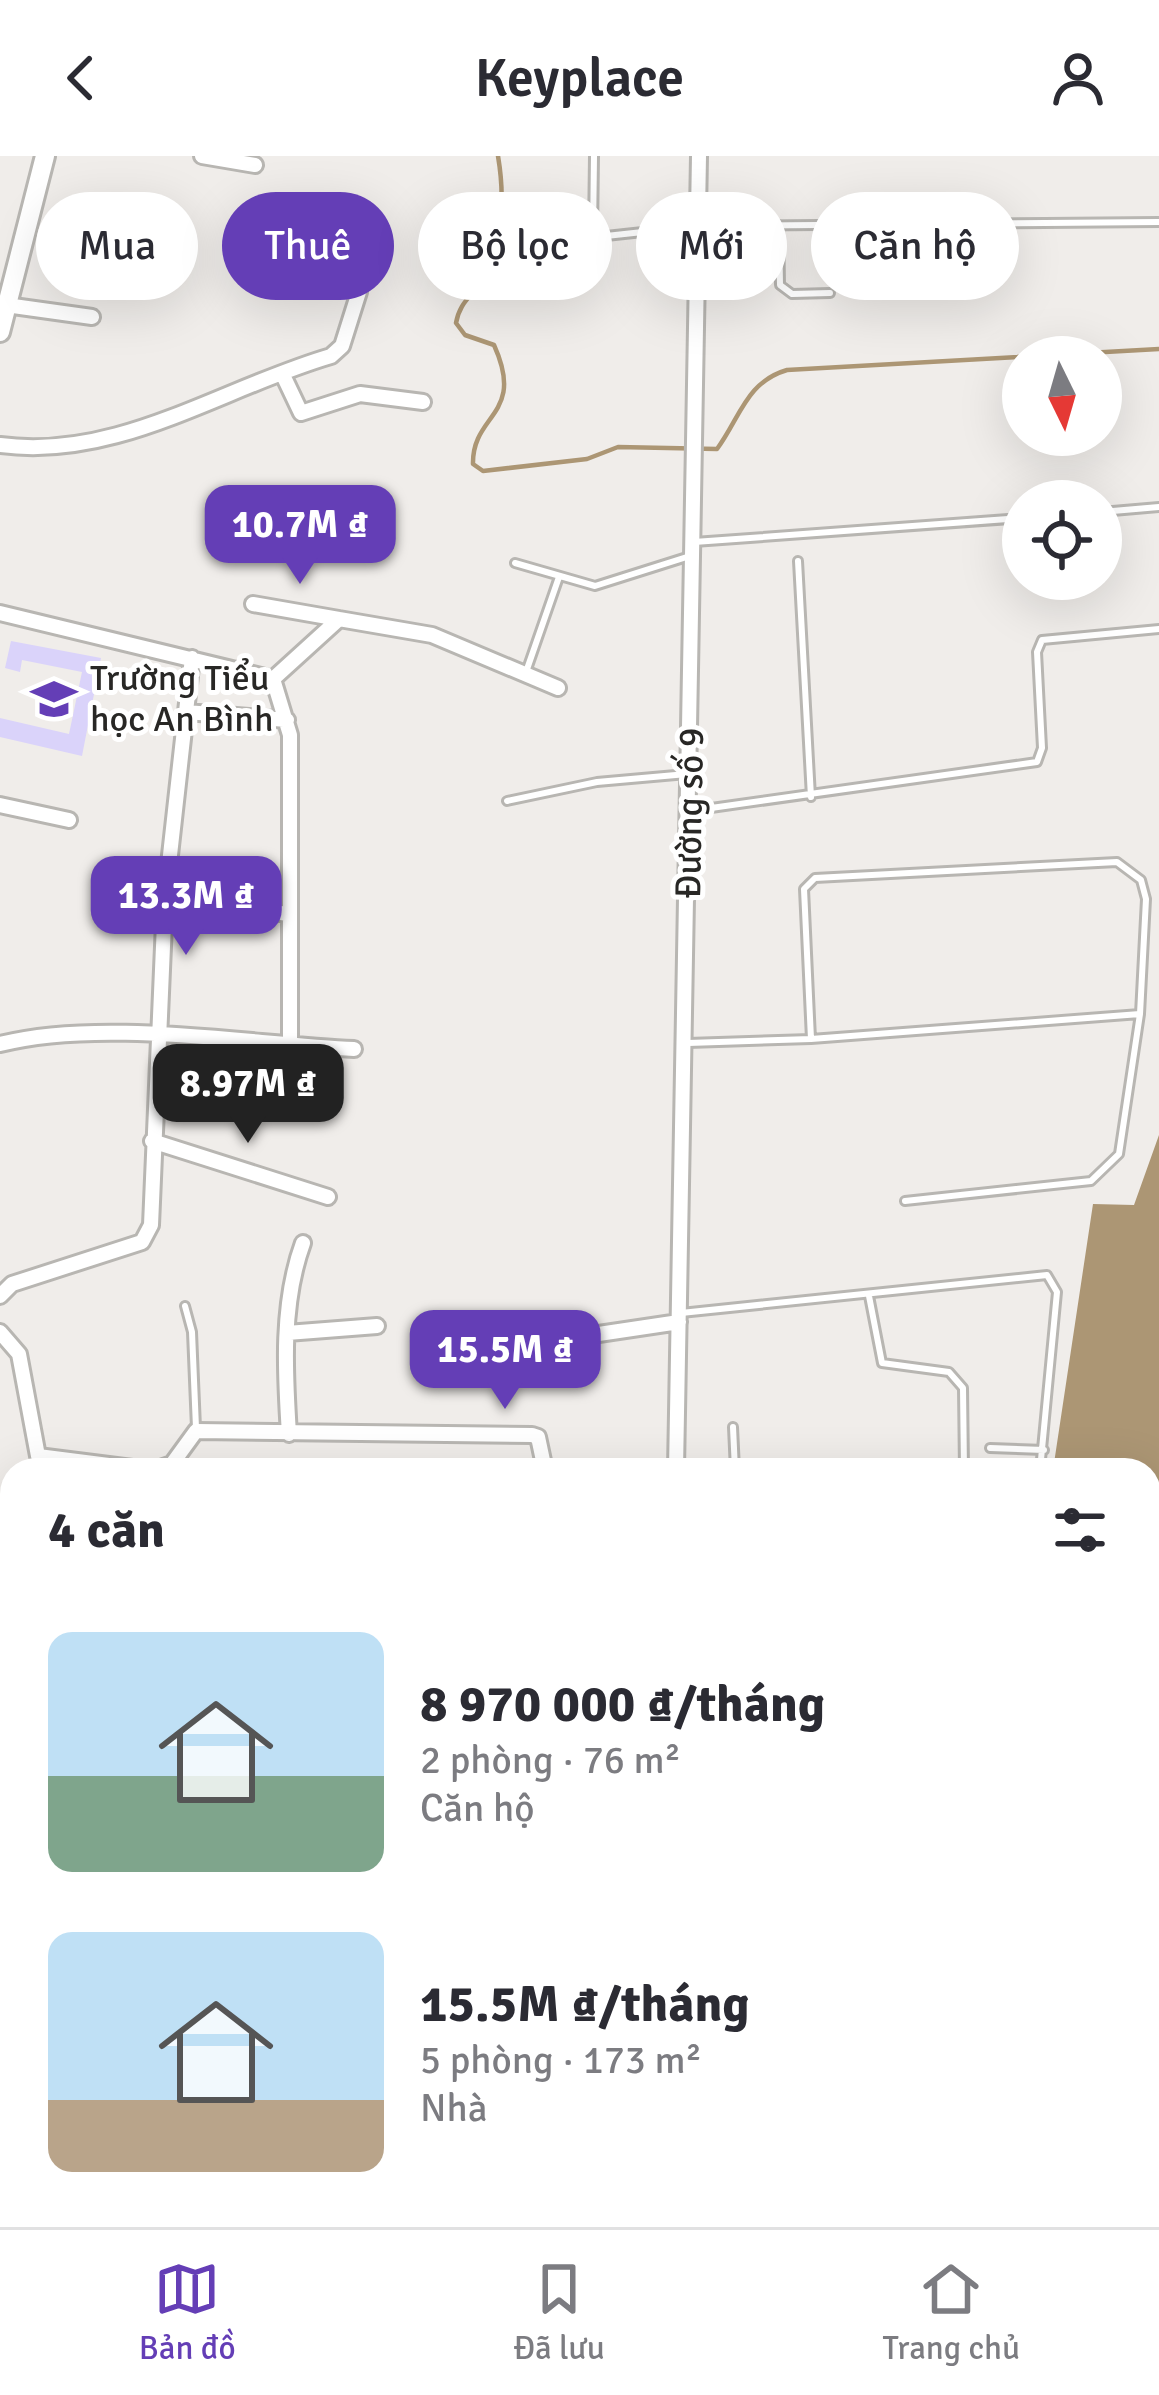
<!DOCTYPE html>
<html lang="vi">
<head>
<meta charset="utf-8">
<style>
	body { margin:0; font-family:Signika,sans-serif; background:#f7f7f7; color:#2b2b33; height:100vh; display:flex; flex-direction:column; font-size:45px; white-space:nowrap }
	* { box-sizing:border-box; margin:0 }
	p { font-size:39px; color:#7c7c81 }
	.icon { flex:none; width:66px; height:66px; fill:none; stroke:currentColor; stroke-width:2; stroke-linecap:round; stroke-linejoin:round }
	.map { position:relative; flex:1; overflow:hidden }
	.sheet { position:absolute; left:0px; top:1302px; width:1161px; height:771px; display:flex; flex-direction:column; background:#fff; border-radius:36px 36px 0 0; box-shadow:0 12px 48px #0002 }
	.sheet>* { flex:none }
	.banner { position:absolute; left:36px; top:36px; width:1089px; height:108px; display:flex; gap:24px }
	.needle { width:78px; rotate:175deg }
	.buttons { position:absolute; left:1002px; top:180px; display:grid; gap:24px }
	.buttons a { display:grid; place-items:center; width:120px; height:120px; border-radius:50%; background:#fff; box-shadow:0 12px 48px #0002; font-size:60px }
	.price { position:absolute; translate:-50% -102px; padding:0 27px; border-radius:24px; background:#643eb6; color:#fff; font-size:39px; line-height:78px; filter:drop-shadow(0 3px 6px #0008) }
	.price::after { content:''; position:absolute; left:50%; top:72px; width:36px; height:27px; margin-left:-18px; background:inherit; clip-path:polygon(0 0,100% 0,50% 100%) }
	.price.current { background:#222; color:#fff }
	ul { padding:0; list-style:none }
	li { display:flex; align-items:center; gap:36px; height:300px; padding:0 48px }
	li span { display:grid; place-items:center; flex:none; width:336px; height:240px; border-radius:24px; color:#555 }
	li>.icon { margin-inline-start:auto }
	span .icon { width:144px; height:144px; fill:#fffc; stroke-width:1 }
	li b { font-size:51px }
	h2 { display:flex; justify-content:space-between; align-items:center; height:144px; padding:0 48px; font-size:51px }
	.tag { padding:0 42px; border-radius:54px; background:#fff; box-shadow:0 12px 48px #0002; font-size:42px; line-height:108px }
	.tag.current { background:#643eb6; color:#fff }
	header { display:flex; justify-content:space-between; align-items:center; height:156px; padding:0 48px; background:#fff; font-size:54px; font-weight:600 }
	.dock { display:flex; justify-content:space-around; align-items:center; height:168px; border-top:3px solid #e1e1e2; background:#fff; font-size:33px; color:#7c7c81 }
	.dock a { display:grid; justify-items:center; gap:6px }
	.dock .current { color:#643eb6 }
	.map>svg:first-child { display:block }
	.water { fill:#ac9674 }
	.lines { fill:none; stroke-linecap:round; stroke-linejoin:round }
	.stream { stroke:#ac9674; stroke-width:4.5 }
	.building { fill:#dad3fa }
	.service-casing { stroke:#b8b6b2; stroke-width:12 }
	.minor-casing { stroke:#b8b6b2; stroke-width:20 }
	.secondary-casing { stroke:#b8b6b2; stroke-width:24 }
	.service { stroke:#fff; stroke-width:6 }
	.minor { stroke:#fff; stroke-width:14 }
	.secondary { stroke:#fff; stroke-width:18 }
	.labels { text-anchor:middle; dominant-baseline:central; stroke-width:10; stroke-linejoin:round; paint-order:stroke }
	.poi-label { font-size:36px; fill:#282725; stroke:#fff; text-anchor:start }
	.street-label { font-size:36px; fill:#282725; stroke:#fff }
</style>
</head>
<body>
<header><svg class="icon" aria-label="back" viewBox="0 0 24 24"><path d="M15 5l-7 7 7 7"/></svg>Keyplace<svg class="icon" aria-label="person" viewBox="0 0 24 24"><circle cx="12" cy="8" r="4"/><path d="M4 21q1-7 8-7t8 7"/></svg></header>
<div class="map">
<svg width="1159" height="2071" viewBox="0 0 1159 2071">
	<rect width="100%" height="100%" fill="#f0edea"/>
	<path class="water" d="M 1159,979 L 1159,2071 L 945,2071 L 947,2061 L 1149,2061 L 1149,1314 L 1053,1314 L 1093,1048 L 1134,1049 Z"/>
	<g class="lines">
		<path class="stream" d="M 498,0 C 505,41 503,82 484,120 C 474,140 460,144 456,167 L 465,179 L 494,189 C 526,260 472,257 473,308 L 483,315 L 587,303 L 618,291 L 717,293 C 740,262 746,226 787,214 L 1159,193
			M 0,1735 L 12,1740"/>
	</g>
	<path class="building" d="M 11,485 L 101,502 L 82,600 L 0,581 L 0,562 L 69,578 L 82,516 L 22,504 L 20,516 L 5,512 Z"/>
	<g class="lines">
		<g class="service-casing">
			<path id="service" d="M 779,69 L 780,129 L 792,138 L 830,137
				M 593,79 L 594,0
				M 539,105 L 560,85 L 698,70 L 1159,66
				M 1101,356 L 1159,351
				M 694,386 L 1023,362
				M 798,405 L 811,641
				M 515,407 L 595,430 L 690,400
				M 526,516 L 559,421
				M 507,645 L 597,626 L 687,618
				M 690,655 L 1037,606 L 1042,592 L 1037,496 L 1042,484 L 1159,473
				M 688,887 L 811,883 L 1140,858 L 1146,743 L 1141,724 L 1117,706 L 815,722 L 804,733 L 811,883
				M 905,1045 L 1091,1025 L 1119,998 L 1140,858
				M 869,1140 L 882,1207 L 949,1216 L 963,1232 L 964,1314
				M 185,1150 L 192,1176 L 196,1272
				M 681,1157 L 1047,1119 L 1057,1136 L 1040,1314
				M 733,1271 L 735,1314
				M 990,1292 L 1044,1294
				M 866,1314 L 866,1309
				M 626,2067 L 688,2071"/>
		</g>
		<g class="minor-casing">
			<path id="minor" d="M 202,0 L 255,9
				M 6,149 L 92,161
				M 282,217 L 301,257 L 360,238 L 423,246
				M 0,289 C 117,305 221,232 331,200 L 342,190 L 359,136
				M 253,448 L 339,463
				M 0,457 L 273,523 L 290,579 L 290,890
				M 273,523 L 339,463 L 432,479 L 558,532
				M 186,556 L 287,564
				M 0,649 L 69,664
				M 165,744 L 289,758
				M 0,888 C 103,862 247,888 354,893
				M 152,985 L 328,1041
				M 0,1140 L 12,1128 L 142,1086 L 151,1069 L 165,744 L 192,502
				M 0,1176 L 19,1198 L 38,1300 L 148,1314
				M 287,1177 L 377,1170
				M 478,1200 L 540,1198 L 592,1179 L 679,1166
				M 289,1278 C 285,1216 281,1147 303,1087
				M 155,1314 L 172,1308 L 196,1275 L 532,1279 L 538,1281 L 545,1314
				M 676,1314 L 699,0
				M 0,1609 L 12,1611
				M 0,1892 L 12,1894
				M 391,2061 L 391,2071
				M 0,2062 L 4,2071
				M 626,2071 L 627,2061"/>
		</g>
		<g class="secondary-casing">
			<path id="secondary" d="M 0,176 L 45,0"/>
		</g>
		<use href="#service" class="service"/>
		<use href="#minor" class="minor"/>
		<use href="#secondary" class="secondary"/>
	</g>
	<defs>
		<g id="school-bare" transform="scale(3.6)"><path d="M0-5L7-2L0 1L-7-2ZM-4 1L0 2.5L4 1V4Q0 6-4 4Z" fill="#643eb6" stroke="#fff" stroke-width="2.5" paint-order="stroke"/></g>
	</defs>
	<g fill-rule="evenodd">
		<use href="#school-bare" x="54" y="543"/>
	</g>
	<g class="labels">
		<g class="poi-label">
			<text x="90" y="522">Trường Tiểu<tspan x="90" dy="41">học An Bình</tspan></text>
		</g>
		<g class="street-label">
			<text transform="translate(690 657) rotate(-89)">Đường số 9</text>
		</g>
	</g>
</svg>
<div class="buttons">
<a><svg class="needle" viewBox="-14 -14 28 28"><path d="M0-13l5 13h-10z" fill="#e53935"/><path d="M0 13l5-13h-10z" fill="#7c7c81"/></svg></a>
<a><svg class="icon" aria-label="locate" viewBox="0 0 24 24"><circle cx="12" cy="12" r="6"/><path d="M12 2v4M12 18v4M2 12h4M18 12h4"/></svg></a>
</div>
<b class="price" style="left:300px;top:431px">10.7M ₫</b>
<b class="price" style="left:186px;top:802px">13.3M ₫</b>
<b class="price current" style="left:248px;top:990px">8.97M ₫</b>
<b class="price" style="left:505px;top:1256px">15.5M ₫</b>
<div class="banner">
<a class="tag">Mua</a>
<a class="tag current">Thuê</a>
<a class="tag">Bộ lọc</a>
<a class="tag">Mới</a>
<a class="tag">Căn hộ</a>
</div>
<section class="sheet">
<h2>4 căn<svg class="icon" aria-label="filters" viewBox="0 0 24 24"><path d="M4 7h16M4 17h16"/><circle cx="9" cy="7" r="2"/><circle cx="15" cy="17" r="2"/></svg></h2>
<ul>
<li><span style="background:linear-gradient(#bfe0f5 60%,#7fa58c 0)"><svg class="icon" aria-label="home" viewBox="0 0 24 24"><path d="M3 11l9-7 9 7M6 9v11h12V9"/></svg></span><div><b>8 970 000 ₫/tháng</b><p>2 phòng · 76 m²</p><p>Căn hộ</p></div></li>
<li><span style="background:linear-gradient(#bfe0f5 70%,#b9a48a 0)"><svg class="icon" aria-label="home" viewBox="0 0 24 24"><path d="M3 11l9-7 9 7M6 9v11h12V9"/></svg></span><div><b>15.5M ₫/tháng</b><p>5 phòng · 173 m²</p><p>Nhà</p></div></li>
</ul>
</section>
</div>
<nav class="dock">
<a class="current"><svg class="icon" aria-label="map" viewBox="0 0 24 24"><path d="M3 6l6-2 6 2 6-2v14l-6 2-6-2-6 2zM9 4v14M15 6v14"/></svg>Bản đồ</a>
<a><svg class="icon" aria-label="saved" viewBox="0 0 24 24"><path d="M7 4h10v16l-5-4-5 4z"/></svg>Đã lưu</a>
<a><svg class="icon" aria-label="home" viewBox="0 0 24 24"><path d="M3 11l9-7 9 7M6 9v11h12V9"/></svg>Trang chủ</a>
</nav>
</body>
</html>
